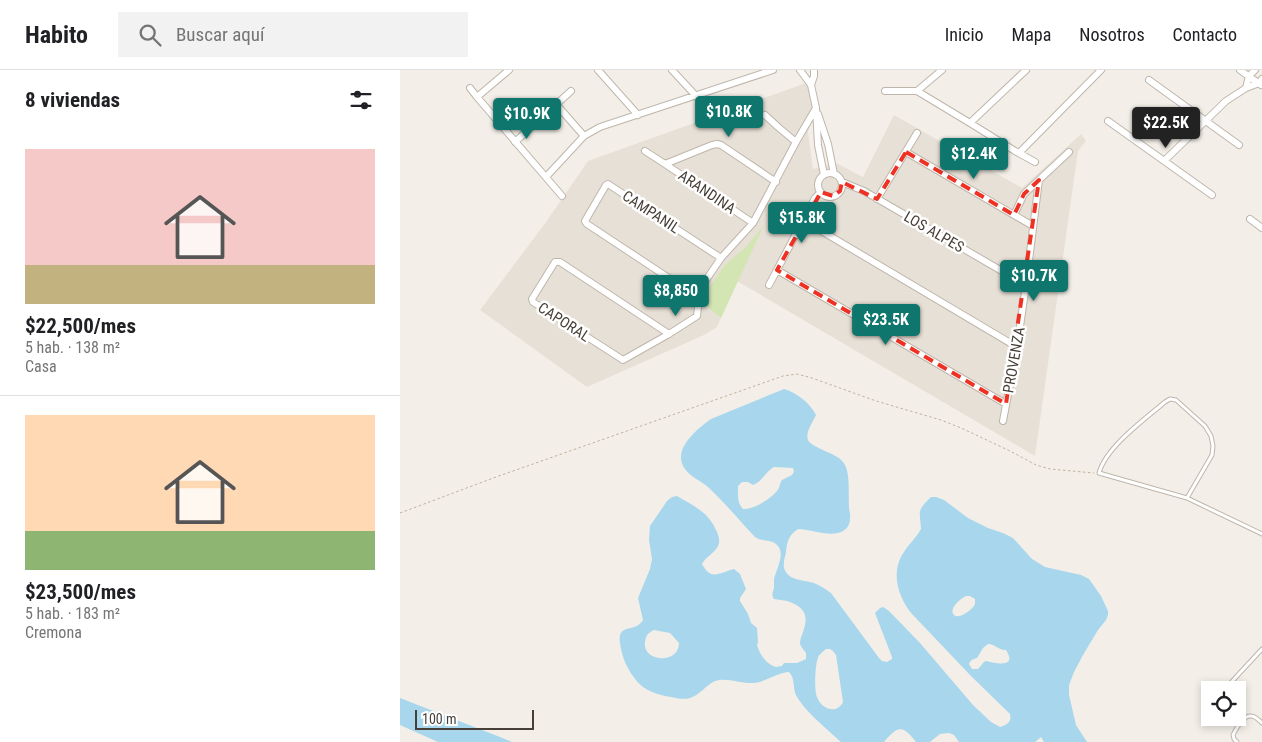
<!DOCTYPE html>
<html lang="es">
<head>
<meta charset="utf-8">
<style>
	body { margin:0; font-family:"Roboto Condensed",sans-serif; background:#f2f2f2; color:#202124; height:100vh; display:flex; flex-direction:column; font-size:19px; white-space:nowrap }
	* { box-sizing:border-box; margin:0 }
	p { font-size:16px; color:#757577 }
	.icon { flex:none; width:28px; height:28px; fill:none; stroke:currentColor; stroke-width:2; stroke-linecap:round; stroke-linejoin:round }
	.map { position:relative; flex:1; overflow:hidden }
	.side { display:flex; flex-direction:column; background:#fff; width:400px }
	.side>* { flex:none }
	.buttons { position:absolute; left:801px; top:611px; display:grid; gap:10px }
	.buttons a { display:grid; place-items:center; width:45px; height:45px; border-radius:0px; background:#fff; box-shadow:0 2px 8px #0003; font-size:25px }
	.scale { position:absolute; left:15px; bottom:12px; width:119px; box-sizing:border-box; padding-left:5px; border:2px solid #463f37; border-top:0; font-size:14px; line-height:18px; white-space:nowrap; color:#463f37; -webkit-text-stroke:4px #fff; paint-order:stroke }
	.price { position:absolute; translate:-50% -42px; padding:0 11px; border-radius:5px; background:#0f766e; color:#fff; font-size:16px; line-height:32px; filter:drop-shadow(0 1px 2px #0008) }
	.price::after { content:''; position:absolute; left:50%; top:30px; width:15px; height:11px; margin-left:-8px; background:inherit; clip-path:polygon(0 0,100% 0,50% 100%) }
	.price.selected { background:#222; color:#fff }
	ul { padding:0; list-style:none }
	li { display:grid; align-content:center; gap:10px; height:265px; padding:0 25px }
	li+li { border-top:1px solid #e0e0e0 }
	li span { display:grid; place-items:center; height:155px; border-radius:0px; color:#555 }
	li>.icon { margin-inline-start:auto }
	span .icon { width:90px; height:90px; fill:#fffc; stroke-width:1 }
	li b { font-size:21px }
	h2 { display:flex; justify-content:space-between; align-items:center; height:60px; padding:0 25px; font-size:21px }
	header { display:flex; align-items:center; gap:30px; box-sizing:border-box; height:70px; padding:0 25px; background:#fff; border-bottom:1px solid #e0e0e0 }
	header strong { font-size:24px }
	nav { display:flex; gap:28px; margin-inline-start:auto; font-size:18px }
	.search { width:350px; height:45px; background:#f2f2f2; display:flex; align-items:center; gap:12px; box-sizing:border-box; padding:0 18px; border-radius:0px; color:#757577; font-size:19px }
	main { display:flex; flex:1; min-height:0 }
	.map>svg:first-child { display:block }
	.residential { fill:#e7e0d6 }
	.green { fill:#d3e5b3 }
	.water { fill:#a7d6ed; fill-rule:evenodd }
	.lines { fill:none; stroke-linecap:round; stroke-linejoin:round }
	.lane-casing { stroke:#beb6ab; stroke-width:5 }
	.street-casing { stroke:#beb6ab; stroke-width:8 }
	.path { stroke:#bfb09d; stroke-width:1; stroke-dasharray:2.5 2.5; stroke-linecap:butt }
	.lane { stroke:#fff; stroke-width:3 }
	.street { stroke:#fff; stroke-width:6 }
	.marked { fill:none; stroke:#ef3123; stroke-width:4; stroke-dasharray:10 6; stroke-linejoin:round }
	.labels { text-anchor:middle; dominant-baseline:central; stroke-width:5; stroke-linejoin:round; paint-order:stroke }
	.street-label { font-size:15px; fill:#463f37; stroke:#fff }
</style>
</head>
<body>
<header>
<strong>Habito</strong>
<div class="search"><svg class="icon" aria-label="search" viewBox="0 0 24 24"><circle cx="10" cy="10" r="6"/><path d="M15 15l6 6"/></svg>Buscar aquí</div>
<nav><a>Inicio</a><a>Mapa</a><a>Nosotros</a><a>Contacto</a></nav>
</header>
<main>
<section class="side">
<h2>8 viviendas<svg class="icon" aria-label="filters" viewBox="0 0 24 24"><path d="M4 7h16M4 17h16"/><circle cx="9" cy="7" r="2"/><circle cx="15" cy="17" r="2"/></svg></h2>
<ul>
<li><span style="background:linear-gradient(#f6c9c9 75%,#c2b280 0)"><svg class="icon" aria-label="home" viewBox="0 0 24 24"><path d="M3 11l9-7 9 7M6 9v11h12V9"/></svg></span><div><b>$22,500/mes</b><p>5 hab. · 138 m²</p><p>Casa</p></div></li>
<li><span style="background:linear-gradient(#ffd9b3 75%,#8fb573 0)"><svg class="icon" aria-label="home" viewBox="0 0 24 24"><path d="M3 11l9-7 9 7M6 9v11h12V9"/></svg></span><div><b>$23,500/mes</b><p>5 hab. · 183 m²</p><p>Cremona</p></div></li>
</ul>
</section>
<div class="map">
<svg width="862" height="672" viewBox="0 0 862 672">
	<rect width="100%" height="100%" fill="#f3efe8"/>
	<path class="residential" d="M 409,12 L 413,47 L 408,62 L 413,99 L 436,93 L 463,107 L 494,45 L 622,118 L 681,64 L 686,71 L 678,81 L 635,386 L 337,211 L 317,257 L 304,265 L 187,317 L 80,240 L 146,152 L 188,91 Z"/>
	<path class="green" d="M 364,155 L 321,248 L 307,237 L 306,222 L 325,195 L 346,177 Z"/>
	<path class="water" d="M 384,319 C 396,322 410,333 416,345 C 413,352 405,362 408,370 C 411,378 437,383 443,392 C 451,401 448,425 449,437 C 449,441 451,445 450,449 C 450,454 447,459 443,461 C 432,468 410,459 398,459 C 389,465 387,471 386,482 C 385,487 383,493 384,498 C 388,511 404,510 414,513 C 421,516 426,519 431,523 L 479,588 L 482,591 L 487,592 L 492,589 L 492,587 L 475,543 L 480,538 L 483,537 L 489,541 L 520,573 L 573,635 L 591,652 L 600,657 C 607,655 612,652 610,644 L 571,606 L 512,544 C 498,527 490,502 504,482 C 509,474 516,468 521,459 C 520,440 516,442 531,427 L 536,427 L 544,430 L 568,448 L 588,458 L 603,463 L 613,468 L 632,489 L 645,497 L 681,505 L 689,509 L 701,526 L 708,541 L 708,545 L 706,550 L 698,560 L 683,585 L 674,602 L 669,615 L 669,625 L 676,655 L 687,672 L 644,672 L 641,667 L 635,672 L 559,672 L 554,665 L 549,663 L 540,664 L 530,672 L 516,672 C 503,655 498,655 484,672 L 441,672 C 428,660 406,642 397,627 C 392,619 396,609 389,602 C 379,602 366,612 353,613 C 341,614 327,607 315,611 C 306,615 300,625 290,628 C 283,630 277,628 271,627 C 246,623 236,615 225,592 C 223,587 217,568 221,563 C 225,556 236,561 243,550 L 238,528 L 250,499 L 252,489 L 249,470 L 250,456 L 267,431 L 272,427 L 277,426 C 292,435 308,442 315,458 C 317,462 320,468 319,473 C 317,482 306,486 302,494 C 311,511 319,503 334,499 L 340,504 L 346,519 L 340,528 L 340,531 L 348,544 L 351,553 L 357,558 L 358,572 L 357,575 C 360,585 366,594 376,597 L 382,596 L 384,593 L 397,593 L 406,589 L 406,583 C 404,580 400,576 400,573 C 400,571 401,567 402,565 C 408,549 408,539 390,532 C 385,530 379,530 374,529 C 371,524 373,523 374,518 C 374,515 374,512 374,509 C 376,500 386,483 377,475 C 371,469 362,472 355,467 C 340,451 325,433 309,418 C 302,411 290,407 285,399 C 271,380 297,359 311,349 ZM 374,397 L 393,398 L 394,402 L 392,405 L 382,410 C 380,412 380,415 379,418 C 374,427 354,440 343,439 C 337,433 338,425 338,416 L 342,412 L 348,412 L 353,415 C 363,411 365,402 374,397 ZM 566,526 L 570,526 L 575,529 C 575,531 575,532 575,534 C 573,539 559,550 554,545 C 548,539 561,528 566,526 ZM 254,560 L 270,563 L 279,573 C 279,595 242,592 245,572 C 246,565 248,563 254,560 ZM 588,574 C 596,574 597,580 606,580 C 618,599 595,593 586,591 L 584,592 L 578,599 L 572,599 L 569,594 C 571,589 574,589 577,588 L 583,578 ZM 426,579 L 430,579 L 433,581 L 436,585 L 443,632 C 437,645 421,639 417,627 C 414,620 415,595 418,588 C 419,584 423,582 426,579 Z
		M 0,628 L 100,667 L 112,672 L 38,672 L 0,655 Z"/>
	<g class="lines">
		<g class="lane-casing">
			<path id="lane" d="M 787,428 L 812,385 L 813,376 L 811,366 L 805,356 L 776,330 L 770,329 L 765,332 C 745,349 706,377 699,403 L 787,428 L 862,464
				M 824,620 L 862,579
				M 830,648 L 838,656
				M 837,672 L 834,669 L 833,665 C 836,659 843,645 851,646 C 855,646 859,650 862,653"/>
		</g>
		<g class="street-casing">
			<path id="street" d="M 198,0 L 238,45
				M 272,0 L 296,26
				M 400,0 L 411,15 L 416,38 L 418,75 L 424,105
				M 840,0 L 861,15
				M 855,0 L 849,6 L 846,18 L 859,13 L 862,9
				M 749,10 L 839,75
				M 411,15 L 414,6 L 414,0
				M 70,18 L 77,27 L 109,0
				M 485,21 L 517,21 L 570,53 L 615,81 L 635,92
				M 517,21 L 542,0
				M 77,27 L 162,126
				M 156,34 L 184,66
				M 418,44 L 428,74 L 434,104
				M 365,45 L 378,57 L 396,72
				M 708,51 L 812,125
				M 570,53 L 626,0
				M 115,72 L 171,21
				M 245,81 L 265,94
				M 506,82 L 633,156
				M 619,83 L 701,0
				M 764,91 L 826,31 L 846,18
				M418 115a12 12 0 1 1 24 0a12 12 0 1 1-24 0Z
				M 146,107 L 184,66 L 200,57 L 373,0
				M 442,112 L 464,121 L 626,215
				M 477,129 L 517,63
				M 614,145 L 624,124 L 669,82
				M 850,149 L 862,158
				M 403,150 L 617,277
				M 353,153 L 265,94 L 312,75 L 317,74 L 321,75 L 376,112
				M 377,200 L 606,334
				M 369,215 L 415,128 L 421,122
				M 299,228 L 187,154 L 185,151 L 206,115 L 208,114 L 321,188
				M 269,264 L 160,192 L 155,192 L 132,229 L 133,232 L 220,288 L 223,290 L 269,264 L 297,246 L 299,228 L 304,213 L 321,188 L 353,153 L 396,72 L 416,38
				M 603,351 L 617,277 L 626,215 L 639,110"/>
		</g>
		<path class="path" d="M 0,443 L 96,407 L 383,306 L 397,304 L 412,308 L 476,331 L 541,350 L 561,358 L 610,381 L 636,395 L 650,399 L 694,403"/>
		<use href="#lane" class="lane"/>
		<use href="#street" class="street"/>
	</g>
	<path class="marked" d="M 506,82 L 614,145 L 624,124 L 639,110 L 606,334 L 377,200 L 421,122 L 433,126 L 440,121 L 442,112 L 477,129 Z"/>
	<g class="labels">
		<g class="street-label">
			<text transform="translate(307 122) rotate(34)">ARANDINA</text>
			<text transform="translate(251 142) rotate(33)">CAMPANIL</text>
			<text transform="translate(534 162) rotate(30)">LOS ALPES</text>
			<text transform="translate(164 252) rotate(33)">CAPORAL</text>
			<text transform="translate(614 290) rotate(-80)">PROVENZA</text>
		</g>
	</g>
</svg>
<div class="buttons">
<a><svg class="icon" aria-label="locate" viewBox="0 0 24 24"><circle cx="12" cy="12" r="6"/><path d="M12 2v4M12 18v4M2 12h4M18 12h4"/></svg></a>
</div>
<div class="scale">100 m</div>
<b class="price" style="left:329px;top:68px">$10.8K</b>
<b class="price" style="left:127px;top:70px">$10.9K</b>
<b class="price selected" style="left:766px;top:79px">$22.5K</b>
<b class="price" style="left:574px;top:110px">$12.4K</b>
<b class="price" style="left:402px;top:174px">$15.8K</b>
<b class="price" style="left:634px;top:232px">$10.7K</b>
<b class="price" style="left:276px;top:247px">$8,850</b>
<b class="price" style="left:486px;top:276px">$23.5K</b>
</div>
</main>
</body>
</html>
